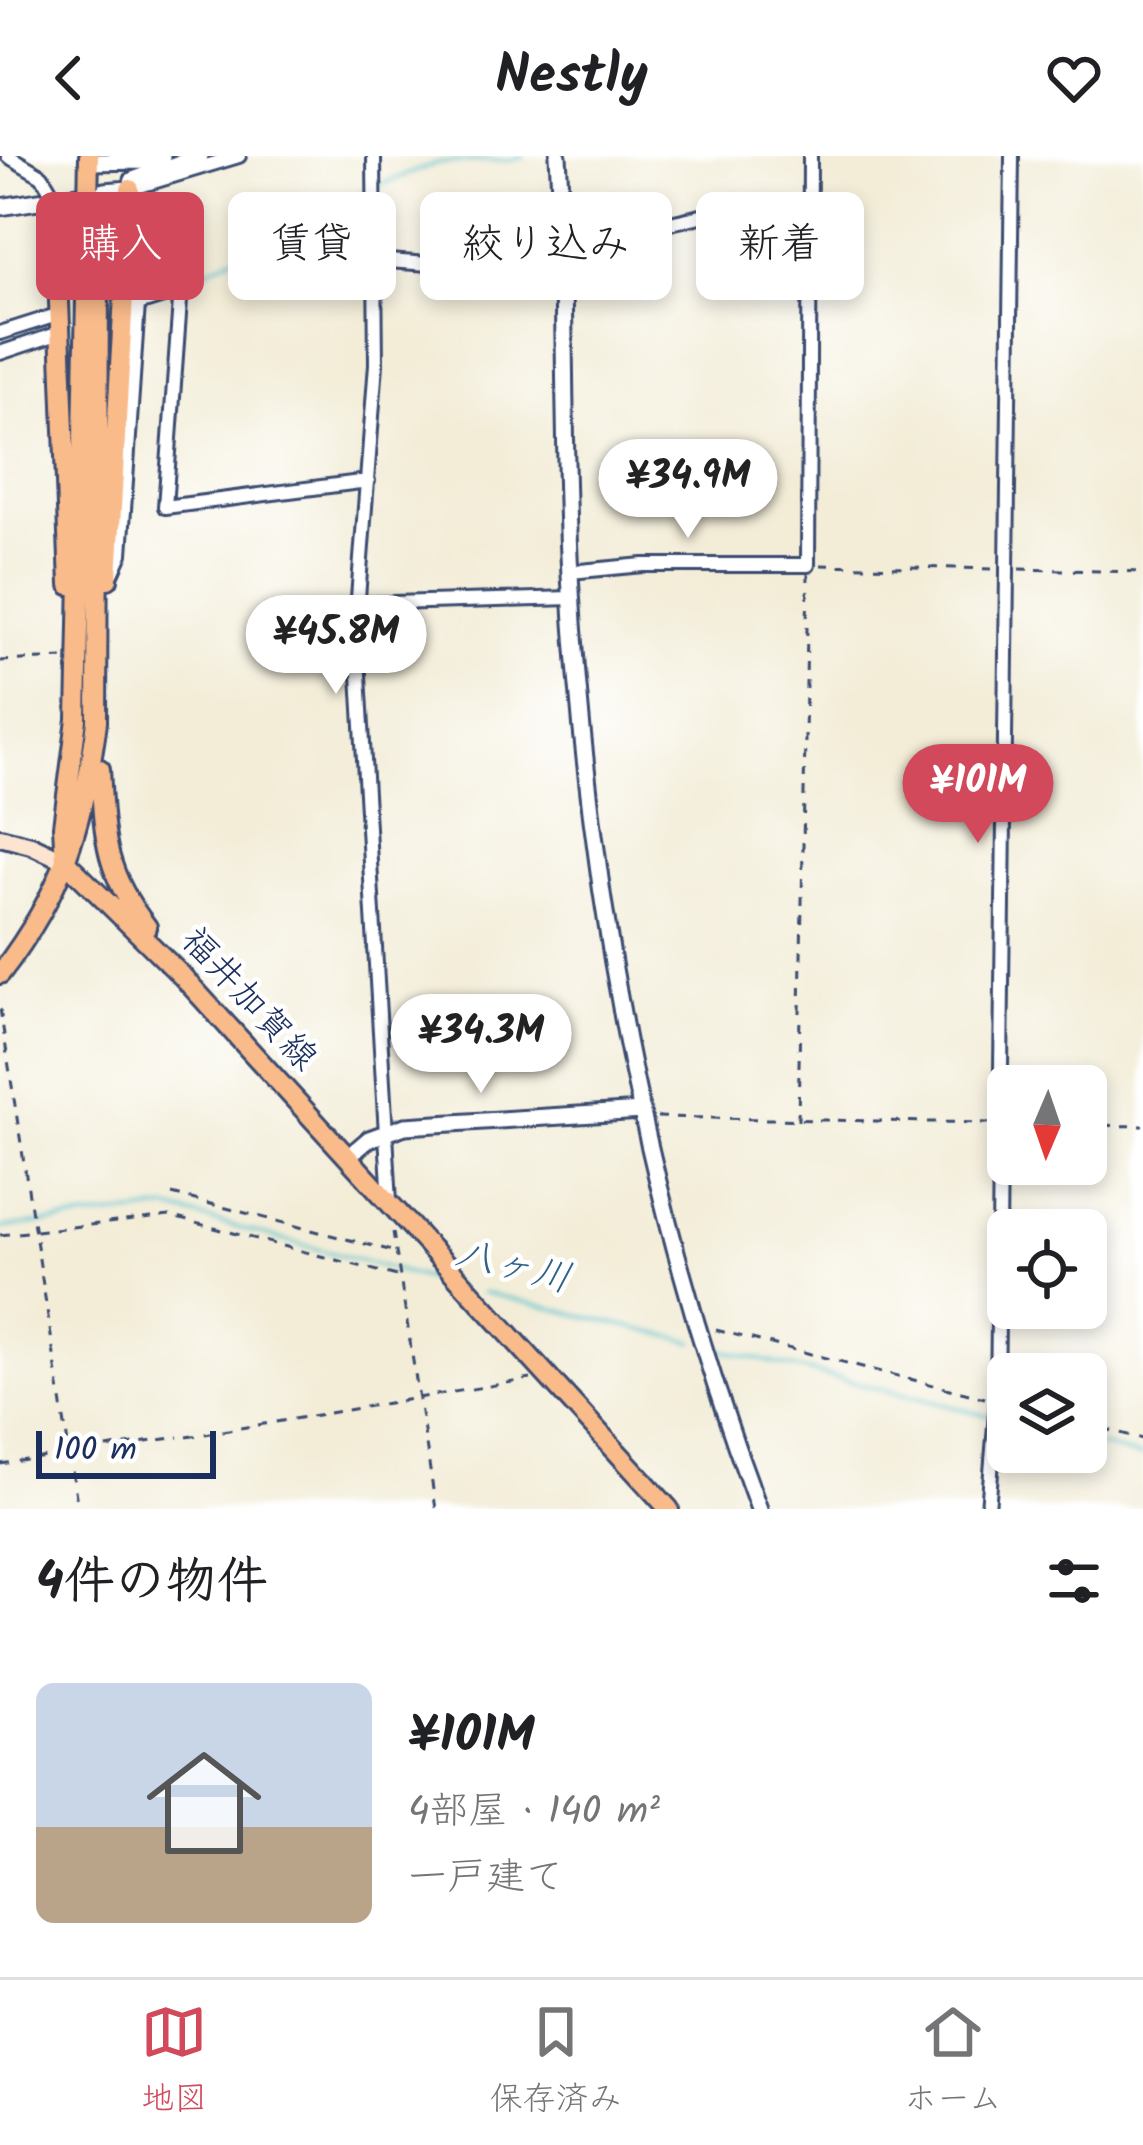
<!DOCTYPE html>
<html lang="ja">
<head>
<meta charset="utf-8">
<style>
	body { margin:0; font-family:Kalam,"Klee One",sans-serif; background:#f2f2f2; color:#202124; height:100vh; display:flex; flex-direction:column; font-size:45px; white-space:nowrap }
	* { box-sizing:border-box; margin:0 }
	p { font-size:39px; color:#757577 }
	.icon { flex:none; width:66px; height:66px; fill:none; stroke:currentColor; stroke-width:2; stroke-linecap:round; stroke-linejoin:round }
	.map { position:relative; height:1353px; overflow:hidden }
	.side { display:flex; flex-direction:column; background:#fff; flex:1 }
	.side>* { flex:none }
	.hud { position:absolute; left:36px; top:36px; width:1071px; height:108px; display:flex; gap:24px }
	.needle { width:78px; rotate:182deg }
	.tools { position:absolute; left:987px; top:909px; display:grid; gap:24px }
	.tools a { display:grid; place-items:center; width:120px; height:120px; border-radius:18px; background:#fff; box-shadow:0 6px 18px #0003; font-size:60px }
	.scale { position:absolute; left:36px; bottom:30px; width:180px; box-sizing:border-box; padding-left:12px; border:6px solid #1b2f5e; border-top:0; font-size:33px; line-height:42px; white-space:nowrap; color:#1b2f5e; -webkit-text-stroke:9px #fff; paint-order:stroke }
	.price { position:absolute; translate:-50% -102px; padding:0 27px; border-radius:42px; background:#fff; color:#222; font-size:39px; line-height:78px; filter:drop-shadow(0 3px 6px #0008) }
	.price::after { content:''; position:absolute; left:50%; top:72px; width:36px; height:27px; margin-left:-18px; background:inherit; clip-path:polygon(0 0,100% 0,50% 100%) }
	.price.on { background:#d1495b; color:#fff }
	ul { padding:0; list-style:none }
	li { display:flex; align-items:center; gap:36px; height:300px; padding:0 36px }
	li span { display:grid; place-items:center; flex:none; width:336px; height:240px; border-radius:18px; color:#555 }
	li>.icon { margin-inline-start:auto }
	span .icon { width:144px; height:144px; fill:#fffc; stroke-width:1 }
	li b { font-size:51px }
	h2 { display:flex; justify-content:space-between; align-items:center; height:144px; padding:0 36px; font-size:51px }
	.chip { padding:0 42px; border-radius:18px; background:#fff; box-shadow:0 6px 18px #0003; font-size:42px; line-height:108px }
	.chip.on { background:#d1495b; color:#fff }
	header { display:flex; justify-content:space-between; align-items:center; height:156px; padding:0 36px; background:#fff; font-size:54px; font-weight:800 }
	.tab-bar { display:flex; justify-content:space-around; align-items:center; height:168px; border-top:3px solid #e0e0e0; background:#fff; font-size:33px; color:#757577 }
	.tab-bar a { display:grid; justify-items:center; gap:6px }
	.tab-bar .on { color:#d1495b }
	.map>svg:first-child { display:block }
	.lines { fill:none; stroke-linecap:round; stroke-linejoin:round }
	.stream { stroke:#56c2cf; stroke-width:3 }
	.minor-casing { stroke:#3b4c70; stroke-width:18 }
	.tertiary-casing { stroke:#3b4c70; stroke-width:21 }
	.secondary-casing { stroke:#3b4c70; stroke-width:22 }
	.primary-casing { stroke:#3b4c70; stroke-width:24 }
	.path { stroke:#3b4c70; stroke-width:3; stroke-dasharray:9 9; stroke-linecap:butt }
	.minor { stroke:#fff; stroke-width:12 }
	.tertiary { stroke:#fff; stroke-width:15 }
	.secondary { stroke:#fde4d1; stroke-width:16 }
	.primary { stroke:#fabb8b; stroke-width:18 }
	.labels { text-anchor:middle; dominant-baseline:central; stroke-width:9; stroke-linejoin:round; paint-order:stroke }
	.street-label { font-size:36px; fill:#1b2f5e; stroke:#fff }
	.water-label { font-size:39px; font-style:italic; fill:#306286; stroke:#fff }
</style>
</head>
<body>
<header><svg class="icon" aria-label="back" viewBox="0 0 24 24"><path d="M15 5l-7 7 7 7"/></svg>Nestly<svg class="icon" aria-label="heart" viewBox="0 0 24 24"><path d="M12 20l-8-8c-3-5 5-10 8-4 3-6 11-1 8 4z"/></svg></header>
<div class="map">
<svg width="1143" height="1353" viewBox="0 0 1143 1353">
	<rect width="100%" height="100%" fill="#fff"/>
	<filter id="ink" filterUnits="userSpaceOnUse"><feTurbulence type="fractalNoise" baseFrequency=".00833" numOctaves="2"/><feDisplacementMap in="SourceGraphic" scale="24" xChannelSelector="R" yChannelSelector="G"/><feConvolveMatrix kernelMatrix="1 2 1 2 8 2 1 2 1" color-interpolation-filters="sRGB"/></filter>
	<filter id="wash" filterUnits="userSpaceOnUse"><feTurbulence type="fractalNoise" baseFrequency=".004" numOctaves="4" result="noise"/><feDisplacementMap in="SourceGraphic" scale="48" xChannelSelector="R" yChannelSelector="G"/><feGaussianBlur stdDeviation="2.7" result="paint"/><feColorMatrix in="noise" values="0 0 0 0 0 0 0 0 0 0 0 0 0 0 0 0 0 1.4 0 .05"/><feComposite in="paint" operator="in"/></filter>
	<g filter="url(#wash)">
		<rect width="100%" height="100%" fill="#f3edd8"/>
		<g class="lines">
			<path class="stream" d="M 380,29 L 437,7 L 508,4 L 524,0
				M 133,143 L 174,130 L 371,33
				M 0,184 L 49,168
				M 0,1072 L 169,1053 L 455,1130
				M 482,1136 L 694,1186
				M 709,1191 L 991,1260
				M 1086,1286 L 1143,1301"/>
		</g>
	</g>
	<g filter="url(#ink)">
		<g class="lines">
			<g class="minor-casing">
				<path id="minor" d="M 8,0 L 42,20 L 55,42
					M 374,0 L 376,208 L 356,468 L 390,1046
					M 130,33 L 239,0
					M 375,104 L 482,112 L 542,111 L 626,77 L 714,57 L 809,60
					M 0,177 L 60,158
					M 0,197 L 60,177
					M 570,416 L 643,409 L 808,409 L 810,0
					M 112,418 L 121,398 L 138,148 L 170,138 L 180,145 L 165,351 L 368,325
					M 357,448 L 572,442
					M 988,1353 L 997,1245 L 1012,0"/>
			</g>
			<g class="tertiary-casing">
				<path id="tertiary" d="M 558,0 C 567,140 562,279 570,419 C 588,737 646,1054 759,1353
					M 89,6 L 143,5 L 162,0
					M 104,35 L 130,33 L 133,24 L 200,0
					M 0,51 L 77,39
					M 348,1001 L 369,983 L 405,970 L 642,955"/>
			</g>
			<g class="secondary-casing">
				<path id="secondary" d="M 0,681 L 31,689 L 65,705"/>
			</g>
			<g class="primary-casing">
				<path id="primary" d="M 89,0 L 77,563 L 63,670 L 65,705 L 183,821 L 669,1353
					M 55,42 L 70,429
					M 108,423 L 130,33
					M 100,613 C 104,680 104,716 147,771
					M 0,818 C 64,735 83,668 97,566 L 99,125"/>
			</g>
			<path class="path" d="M 821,409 L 997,413
				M 1019,413 L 1143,416
				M 0,505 L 65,502
				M 0,853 L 78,1353
				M 657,961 L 989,967
				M 798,965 L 808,418
				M 1086,969 L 1143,970
				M 172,1038 L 393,1095
				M 393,1076 L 436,1353
				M 0,1079 L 169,1060 L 397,1120
				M 716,1174 L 985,1242
				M 1086,1268 L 1143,1283
				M 187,1281 L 531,1223
				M 0,1308 L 179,1281"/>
			<use href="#minor" class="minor"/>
			<use href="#tertiary" class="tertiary"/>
			<use href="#secondary" class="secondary"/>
			<use href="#primary" class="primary"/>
		</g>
	</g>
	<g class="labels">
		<g class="street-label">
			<text transform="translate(248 844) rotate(47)">福井加賀線</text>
		</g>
		<g class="water-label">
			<text transform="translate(513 1112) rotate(14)">八ヶ川</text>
		</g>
	</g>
</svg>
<div class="tools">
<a><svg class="needle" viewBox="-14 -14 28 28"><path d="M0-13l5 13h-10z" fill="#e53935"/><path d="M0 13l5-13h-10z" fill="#757577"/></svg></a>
<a><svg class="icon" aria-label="locate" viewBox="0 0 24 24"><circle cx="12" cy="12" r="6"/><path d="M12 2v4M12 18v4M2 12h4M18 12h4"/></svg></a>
<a><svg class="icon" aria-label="layers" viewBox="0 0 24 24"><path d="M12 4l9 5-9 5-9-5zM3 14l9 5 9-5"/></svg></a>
</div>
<div class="scale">100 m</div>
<b class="price" style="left:688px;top:385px">¥34.9M</b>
<b class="price" style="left:336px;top:541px">¥45.8M</b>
<b class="price on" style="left:978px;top:690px">¥101M</b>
<b class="price" style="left:481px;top:940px">¥34.3M</b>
<div class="hud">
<a class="chip on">購入</a>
<a class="chip">賃貸</a>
<a class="chip">絞り込み</a>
<a class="chip">新着</a>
</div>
</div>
<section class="side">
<h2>4件の物件<svg class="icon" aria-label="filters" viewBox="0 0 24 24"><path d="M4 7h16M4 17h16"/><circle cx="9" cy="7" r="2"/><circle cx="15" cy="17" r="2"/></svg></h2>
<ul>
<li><span style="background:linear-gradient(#c9d6e8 60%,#b9a48a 0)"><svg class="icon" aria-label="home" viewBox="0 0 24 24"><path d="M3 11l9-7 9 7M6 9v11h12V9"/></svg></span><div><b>¥101M</b><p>4部屋 · 140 m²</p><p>一戸建て</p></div></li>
</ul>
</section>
<nav class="tab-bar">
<a class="on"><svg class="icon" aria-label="map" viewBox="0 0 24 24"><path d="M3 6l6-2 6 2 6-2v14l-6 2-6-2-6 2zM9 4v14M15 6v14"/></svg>地図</a>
<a><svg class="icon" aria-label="saved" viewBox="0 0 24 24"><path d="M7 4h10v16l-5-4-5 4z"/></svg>保存済み</a>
<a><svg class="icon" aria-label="home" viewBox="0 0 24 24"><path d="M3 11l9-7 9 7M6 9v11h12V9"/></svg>ホーム</a>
</nav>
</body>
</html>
